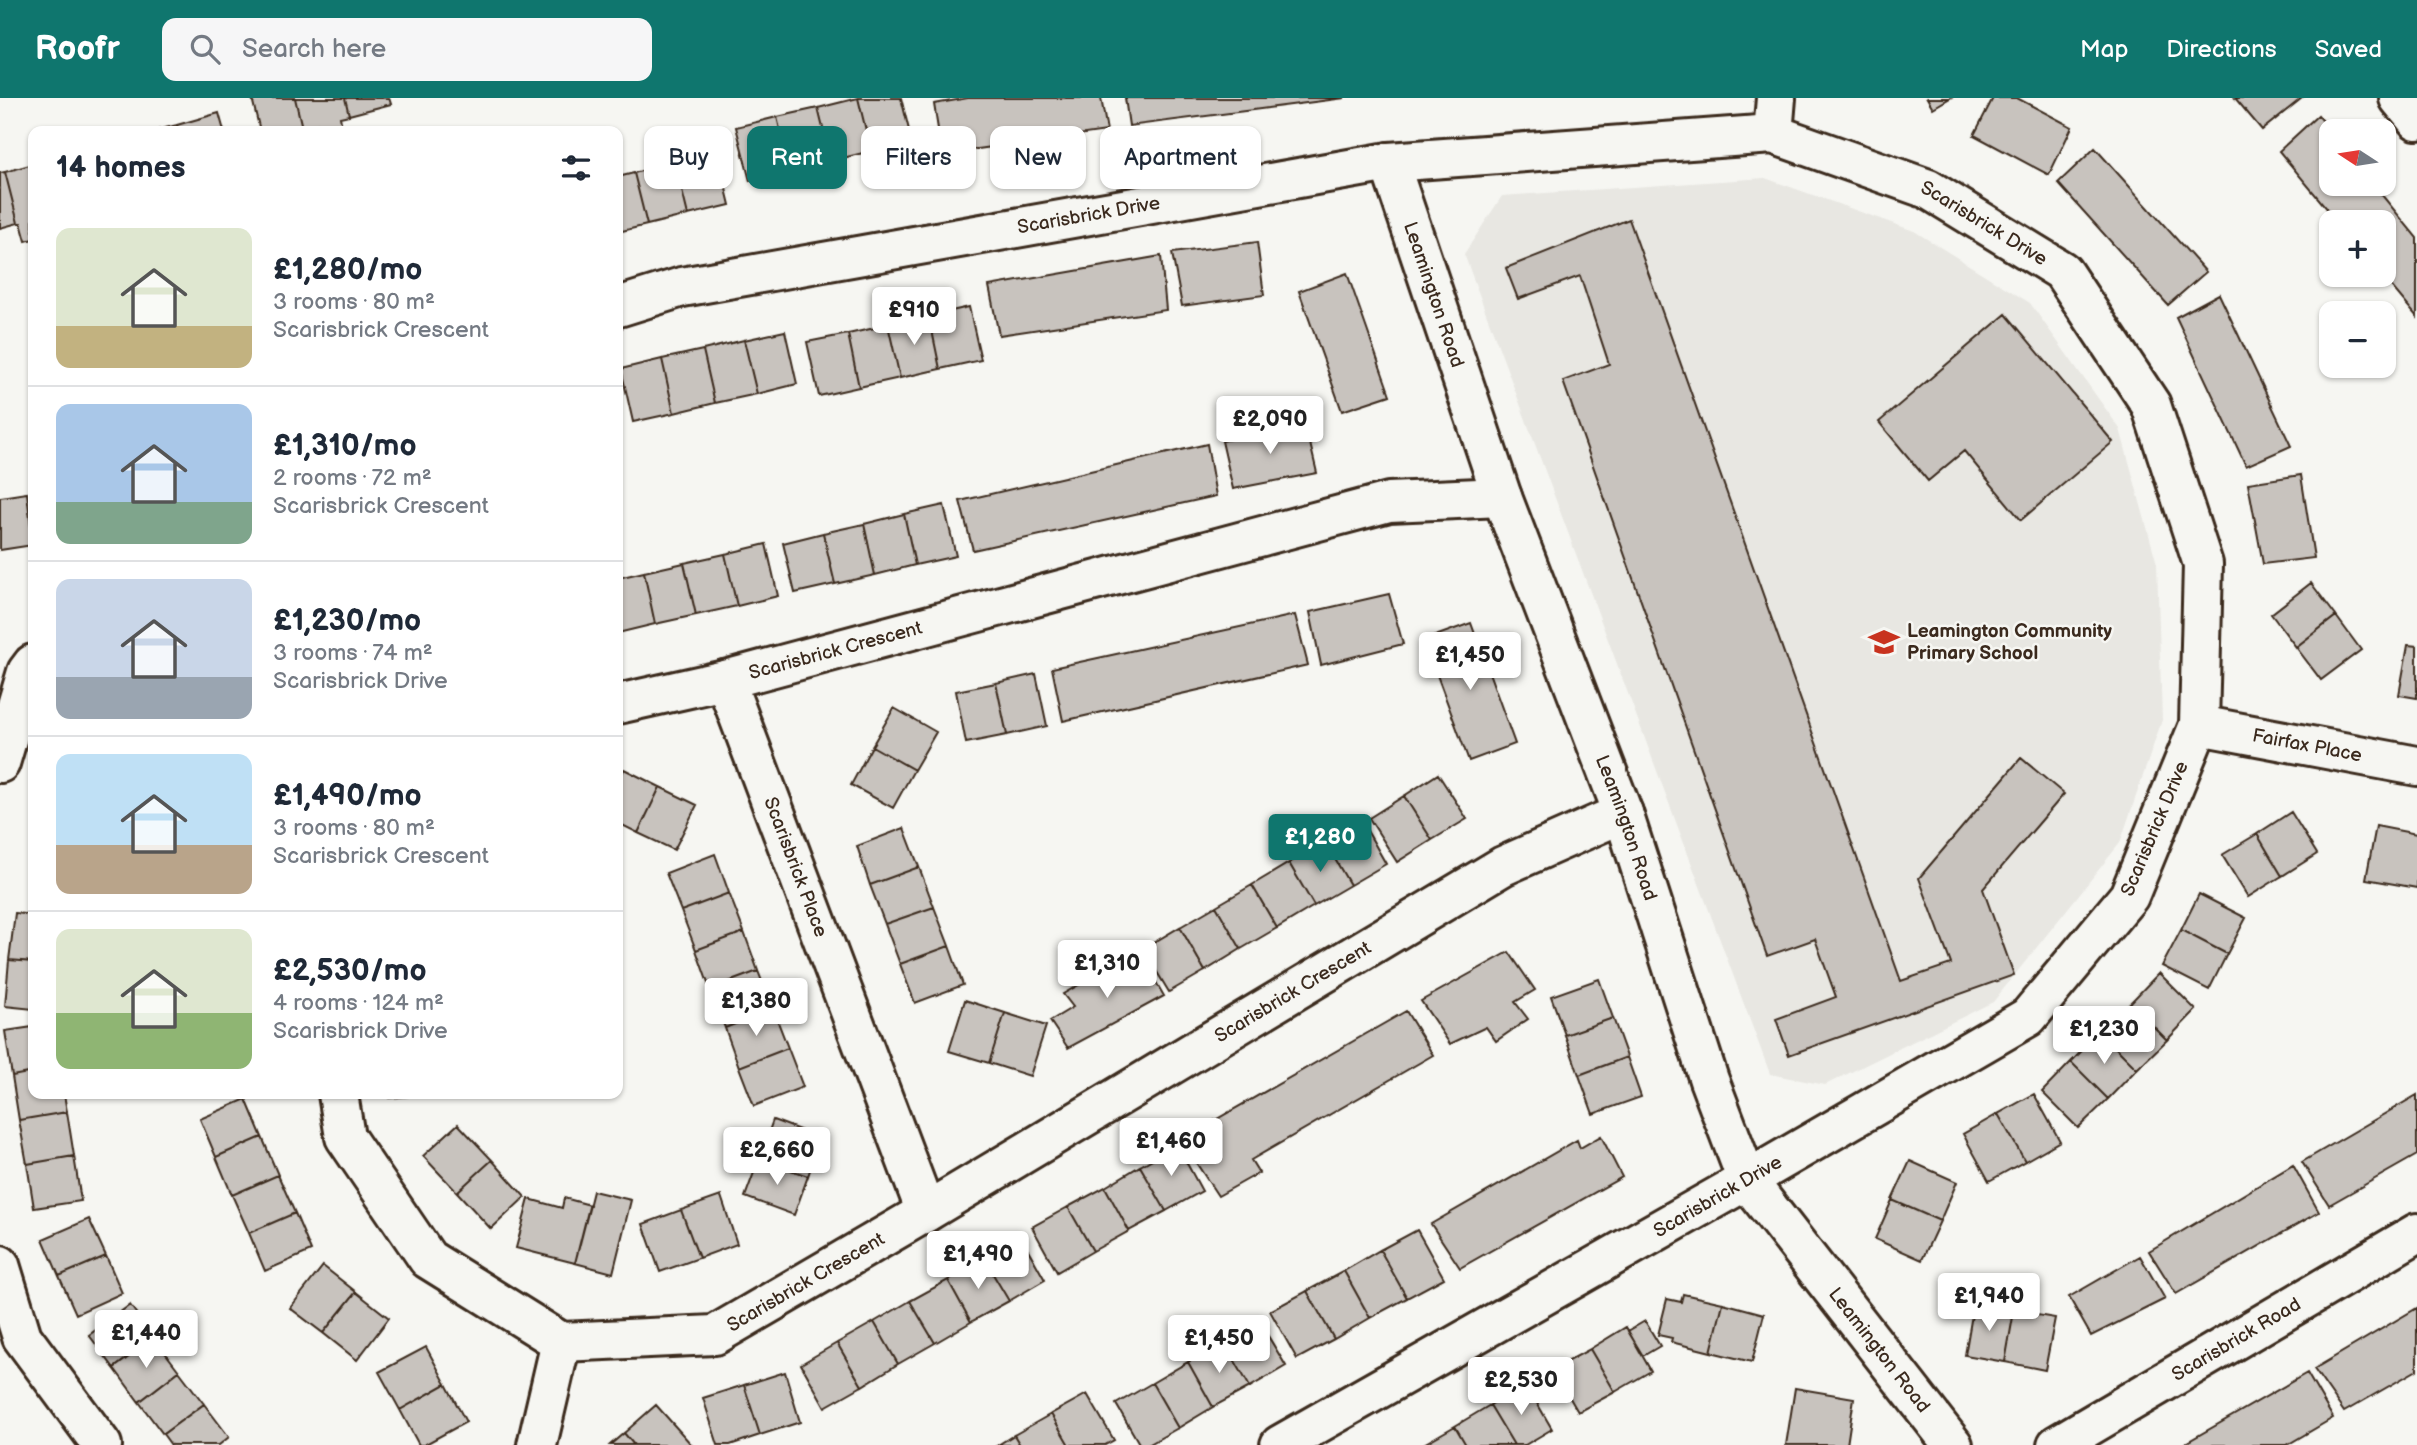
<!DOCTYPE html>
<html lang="en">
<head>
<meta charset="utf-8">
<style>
	body { margin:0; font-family:"Balsamiq Sans",sans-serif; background:#f6f6f7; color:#1f2937; height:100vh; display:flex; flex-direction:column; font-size:26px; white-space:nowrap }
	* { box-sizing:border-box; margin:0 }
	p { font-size:23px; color:#747a83 }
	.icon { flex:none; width:38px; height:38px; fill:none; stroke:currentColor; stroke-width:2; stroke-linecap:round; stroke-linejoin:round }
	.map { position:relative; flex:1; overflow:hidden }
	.drawer { position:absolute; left:28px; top:28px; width:595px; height:973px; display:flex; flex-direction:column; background:#fff; border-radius:14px; box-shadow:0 2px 5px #0004 }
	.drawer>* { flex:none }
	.top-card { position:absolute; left:644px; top:28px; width:665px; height:63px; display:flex; gap:14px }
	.needle { width:46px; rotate:282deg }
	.buttons { position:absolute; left:2319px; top:21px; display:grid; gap:14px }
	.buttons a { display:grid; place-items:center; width:77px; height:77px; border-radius:14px; background:#fff; box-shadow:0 2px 5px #0004; font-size:35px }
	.price { position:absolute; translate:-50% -60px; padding:0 16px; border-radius:7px; background:#fff; color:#222; font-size:23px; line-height:46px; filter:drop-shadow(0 2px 4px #0008) }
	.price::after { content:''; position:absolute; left:50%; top:42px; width:21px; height:16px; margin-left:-10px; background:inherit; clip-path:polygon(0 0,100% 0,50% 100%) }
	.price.current { background:#0f766e; color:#fff }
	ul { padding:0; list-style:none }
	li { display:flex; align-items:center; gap:21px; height:175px; padding:0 28px }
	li+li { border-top:2px solid #e0e1e3 }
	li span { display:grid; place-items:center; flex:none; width:196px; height:140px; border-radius:14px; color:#555 }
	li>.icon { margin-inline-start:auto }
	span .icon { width:84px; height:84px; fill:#fffc; stroke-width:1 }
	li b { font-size:30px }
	h2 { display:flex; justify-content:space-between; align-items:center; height:84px; padding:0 28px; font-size:30px }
	.chip { padding:0 24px; border-radius:14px; background:#fff; box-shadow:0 2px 5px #0004; font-size:24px; line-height:63px }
	.chip.current { background:#0f766e; color:#fff }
	header { display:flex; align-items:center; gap:42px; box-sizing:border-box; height:98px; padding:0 35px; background:#0f766e; color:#fff }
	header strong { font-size:33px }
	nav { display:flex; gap:38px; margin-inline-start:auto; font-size:24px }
	.search { width:490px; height:63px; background:#f6f6f7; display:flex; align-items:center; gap:18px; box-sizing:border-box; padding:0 24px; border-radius:14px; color:#747a83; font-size:26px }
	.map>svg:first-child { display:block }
	.built { fill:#e8e7e2 }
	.building { fill:#c8c3be; stroke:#3b2a1e; stroke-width:2 }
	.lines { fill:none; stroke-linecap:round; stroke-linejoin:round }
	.minor-casing { stroke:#3b2a1e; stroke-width:44 }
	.minor { stroke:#f6f6f2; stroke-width:38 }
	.labels { text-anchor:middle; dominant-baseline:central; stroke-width:5; stroke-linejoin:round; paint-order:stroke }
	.street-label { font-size:19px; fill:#3b2a1e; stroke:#f6f6f2 }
	.poi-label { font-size:19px; font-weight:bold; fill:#3b2a1e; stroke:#f6f6f2; text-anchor:start }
</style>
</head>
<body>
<header>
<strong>Roofr</strong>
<div class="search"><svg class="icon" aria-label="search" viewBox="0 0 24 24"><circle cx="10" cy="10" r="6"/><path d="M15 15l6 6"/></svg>Search here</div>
<nav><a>Map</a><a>Directions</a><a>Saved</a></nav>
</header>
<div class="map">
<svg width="2417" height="1347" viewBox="0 0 2417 1347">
	<rect width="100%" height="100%" fill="#f6f6f2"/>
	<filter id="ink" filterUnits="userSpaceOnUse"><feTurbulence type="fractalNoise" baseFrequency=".0143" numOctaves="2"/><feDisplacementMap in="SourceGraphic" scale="14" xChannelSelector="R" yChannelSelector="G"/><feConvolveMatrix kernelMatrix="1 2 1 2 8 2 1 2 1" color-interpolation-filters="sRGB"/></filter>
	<g filter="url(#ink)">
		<path class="built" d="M 1765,80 L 1914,133 L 2030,205 L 2120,331 L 2157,466 L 2162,622 L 2120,745 L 1993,904 L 1825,987 L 1770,976 L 1464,156 L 1502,98 Z"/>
		<path class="building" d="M 252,0 L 295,0 L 302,30 L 291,33 L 260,33 Z
			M 295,0 L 345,0 L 349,17 L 340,19 L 343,33 L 319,33 L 317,26 L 302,30 Z
			M 345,0 L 389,0 L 391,6 L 349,17 Z
			M 858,0 L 901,0 L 912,44 L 871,53 Z
			M 858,0 L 871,53 L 831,63 L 818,10 Z
			M 968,0 L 1101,0 L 1107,33 L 942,56 L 934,6 Z
			M 1125,0 L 1345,0 L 1129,28 Z
			M 1927,0 L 1950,0 L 1933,10 Z
			M 1993,0 L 2017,0 L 2072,29 L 2049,77 L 1974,37 Z
			M 2235,0 L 2302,0 L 2262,32 Z
			M 818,10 L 831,63 L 790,73 L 777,19 Z
			M 219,15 L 224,33 L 179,33 L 177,27 Z
			M 2318,17 L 2331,33 L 2331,86 L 2373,86 L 2417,140 L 2417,219 L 2382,177 L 2384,177 L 2384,124 L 2338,124 L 2279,53 Z
			M 777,19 L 790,73 L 750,83 L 736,29 Z
			M 177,27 L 179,33 L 154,33 Z
			M 2095,50 L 2206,174 L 2168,207 L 2058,85 Z
			M 717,54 L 730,107 L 688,117 L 675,64 Z
			M 675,64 L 688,117 L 647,127 L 634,75 Z
			M 33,66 L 33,141 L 26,143 L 21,125 L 18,125 L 5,74 Z
			M 5,74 L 18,125 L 0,130 L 0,75 Z
			M 634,75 L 647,127 L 618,134 L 618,79 Z
			M 1629,121 L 1901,883 L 1951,866 L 1919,780 L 2021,660 L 2064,696 L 1983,791 L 2014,877 L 1789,957 L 1776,921 L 1836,899 L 1815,841 L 1767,858 L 1563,283 L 1609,266 L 1580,178 L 1518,201 L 1506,170 Z
			M 1257,144 L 1264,197 L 1182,208 L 1172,155 Z
			M 1161,158 L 1166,212 L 999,237 L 989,188 Z
			M 1347,175 L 1390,297 L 1342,313 L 1299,193 Z
			M 2219,196 L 2291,348 L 2246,368 L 2176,219 Z
			M 969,209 L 981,262 L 940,271 L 929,218 Z
			M 2006,216 L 2113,344 L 2021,422 L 1964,353 L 1928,383 L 1879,324 Z
			M 929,218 L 940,271 L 900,280 L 888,227 Z
			M 888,227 L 900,280 L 859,289 L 848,236 Z
			M 785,233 L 797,286 L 757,296 L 744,242 Z
			M 848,236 L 859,289 L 819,298 L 807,244 Z
			M 744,242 L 757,296 L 715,305 L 703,252 Z
			M 703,252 L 715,305 L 674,315 L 662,261 Z
			M 662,261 L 674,315 L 633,324 L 621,271 Z
			M 1305,324 L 1317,375 L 1233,391 L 1222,343 Z
			M 1207,346 L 1216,398 L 973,452 L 960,403 Z
			M 2301,377 L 2314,460 L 2263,466 L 2248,385 Z
			M 27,395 L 33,447 L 0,452 L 0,399 Z
			M 944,407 L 956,458 L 915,467 L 904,416 Z
			M 904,416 L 915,467 L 875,477 L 864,426 Z
			M 864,426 L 875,477 L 835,486 L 823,435 Z
			M 823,435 L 835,486 L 795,495 L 783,445 Z
			M 766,446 L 778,498 L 737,508 L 725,456 Z
			M 725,456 L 737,508 L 696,517 L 684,465 Z
			M 684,465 L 696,517 L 655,526 L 644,474 Z
			M 644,474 L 655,526 L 618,535 L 618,480 Z
			M 2311,485 L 2336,518 L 2296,549 L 2271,516 Z
			M 1389,496 L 1403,546 L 1321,567 L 1310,514 Z
			M 1295,517 L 1308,567 L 1063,623 L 1052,570 Z
			M 2336,518 L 2361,552 L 2321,582 L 2296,549 Z
			M 1471,525 L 1515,646 L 1469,663 L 1424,542 Z
			M 2408,547 L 2417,548 L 2417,600 L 2399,597 Z
			M 1036,576 L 1047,628 L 1007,637 L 996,585 Z
			M 996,585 L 1007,637 L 966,645 L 956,593 Z
			M 894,610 L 936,634 L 914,672 L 872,648 Z
			M 872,648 L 914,672 L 893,710 L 851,687 Z
			M 624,671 L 660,689 L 638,735 L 618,725 L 618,684 Z
			M 1438,676 L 1467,721 L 1432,742 L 1404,698 Z
			M 660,689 L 697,707 L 674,752 L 638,735 Z
			M 1404,698 L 1432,742 L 1397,764 L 1369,720 Z
			M 2291,714 L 2317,756 L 2282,778 L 2257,736 Z
			M 1361,722 L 1386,766 L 1350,787 L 1325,744 Z
			M 2376,728 L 2417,736 L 2417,790 L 2366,781 Z
			M 904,730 L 919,769 L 870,787 L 857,748 Z
			M 2257,736 L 2282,778 L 2248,799 L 2222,757 Z
			M 1325,744 L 1350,787 L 1314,808 L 1289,765 Z
			M 715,756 L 729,795 L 681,813 L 666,775 Z
			M 1289,765 L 1314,808 L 1277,830 L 1252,787 Z
			M 919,769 L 934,809 L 885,826 L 870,787 Z
			M 1252,787 L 1277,830 L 1241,851 L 1216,808 Z
			M 729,795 L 744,834 L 696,852 L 681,813 Z
			M 2199,796 L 2246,820 L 2227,856 L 2181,832 Z
			M 1216,808 L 1241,851 L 1205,873 L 1180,829 Z
			M 934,809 L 949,848 L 900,866 L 885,826 Z
			M 15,815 L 33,817 L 33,864 L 9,862 Z
			M 1180,829 L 1205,873 L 1169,894 L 1143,851 Z
			M 2181,832 L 2227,856 L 2209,892 L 2162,868 Z
			M 744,834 L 758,873 L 710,891 L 696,852 Z
			M 949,848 L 963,887 L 915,905 L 900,866 Z
			M 1138,853 L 1164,898 L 1068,950 L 1050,923 L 1073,909 L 1063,896 Z
			M 1509,854 L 1535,892 L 1515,904 L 1528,921 L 1496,943 L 1486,929 L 1450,946 L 1421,903 Z
			M 9,862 L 33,864 L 33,911 L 5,908 Z
			M 758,873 L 773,911 L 725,930 L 710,891 Z
			M 2159,875 L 2196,912 L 2167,942 L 2130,905 Z
			M 1599,881 L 1613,920 L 1565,937 L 1551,898 Z
			M 965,902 L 1005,915 L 989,965 L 949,953 Z
			M 2130,905 L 2167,942 L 2137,971 L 2100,934 Z
			M 773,911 L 788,950 L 739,969 L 725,930 Z
			M 1406,913 L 1433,957 L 1251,1062 L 1259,1075 L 1218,1098 L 1193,1060 L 1198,1052 L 1189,1037 Z
			M 1005,915 L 1046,928 L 1030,978 L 989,965 Z
			M 1613,920 L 1627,959 L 1579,977 L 1565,937 Z
			M 33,929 L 33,974 L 12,978 L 5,933 Z
			M 2100,934 L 2137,971 L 2108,1001 L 2071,964 Z
			M 788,950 L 803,989 L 754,1008 L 739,969 Z
			M 1627,959 L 1641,999 L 1593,1016 L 1579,977 Z
			M 2071,964 L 2108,1001 L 2078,1030 L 2042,994 Z
			M 33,974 L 33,996 L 64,996 L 67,1014 L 19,1022 L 12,978 Z
			M 390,996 L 430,996 L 390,1000 Z
			M 2034,996 L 2060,1043 L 2025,1063 L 1998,1016 Z
			M 2417,997 L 2417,1057 L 2329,1107 L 2302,1064 Z
			M 246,1001 L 262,1039 L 216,1059 L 200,1021 Z
			M 67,1014 L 74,1058 L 27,1066 L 19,1022 Z
			M 1998,1016 L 2025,1063 L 1989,1083 L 1963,1036 Z
			M 773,1022 L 821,1040 L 808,1078 L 759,1061 Z
			M 458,1026 L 492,1062 L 457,1094 L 423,1058 Z
			M 1601,1038 L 1622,1079 L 1460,1170 L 1431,1126 L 1577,1042 L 1580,1050 Z
			M 262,1039 L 278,1077 L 232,1097 L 216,1059 Z
			M 1177,1047 L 1202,1093 L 1166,1113 L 1140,1068 Z
			M 74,1058 L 81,1103 L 34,1110 L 27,1066 Z
			M 759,1061 L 808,1078 L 794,1117 L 745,1099 Z
			M 492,1062 L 525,1099 L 491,1131 L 457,1094 Z
			M 1910,1063 L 1957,1084 L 1940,1123 L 1892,1102 Z
			M 2293,1067 L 2319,1114 L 2176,1196 L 2149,1153 Z
			M 1140,1068 L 1166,1113 L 1129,1133 L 1105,1089 Z
			M 278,1077 L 295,1115 L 249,1135 L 232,1097 Z
			M 1105,1089 L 1129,1133 L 1093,1153 L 1068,1109 Z
			M 593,1093 L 631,1102 L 613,1175 L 575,1165 Z
			M 721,1098 L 737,1146 L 699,1160 L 681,1112 Z
			M 564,1100 L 590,1107 L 575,1165 L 516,1150 L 529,1101 L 562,1110 Z
			M 1892,1102 L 1940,1123 L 1922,1162 L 1875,1141 Z
			M 1068,1109 L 1093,1153 L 1057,1174 L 1032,1129 Z
			M 681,1112 L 699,1160 L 660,1174 L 643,1126 Z
			M 295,1115 L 311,1153 L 265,1173 L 249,1135 Z
			M 89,1121 L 106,1158 L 59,1178 L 43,1141 Z
			M 1417,1132 L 1444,1180 L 1407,1200 L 1380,1152 Z
			M 1021,1139 L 1045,1182 L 1009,1203 L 984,1161 Z
			M 1380,1152 L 1407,1200 L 1370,1220 L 1344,1173 Z
			M 106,1158 L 122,1195 L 76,1216 L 59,1178 Z
			M 2140,1158 L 2165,1201 L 2091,1238 L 2069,1199 Z
			M 984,1161 L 1009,1203 L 971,1224 L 948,1182 Z
			M 323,1168 L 356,1194 L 323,1235 L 290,1210 Z
			M 1344,1173 L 1370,1220 L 1334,1241 L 1307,1193 Z
			M 948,1182 L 971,1224 L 935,1245 L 910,1203 Z
			M 1307,1193 L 1334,1241 L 1297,1261 L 1270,1213 Z
			M 356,1194 L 389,1220 L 357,1262 L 323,1235 Z
			M 1683,1196 L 1723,1205 L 1711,1254 L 1671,1244 L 1672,1240 L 1658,1237 L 1667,1201 L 1681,1204 Z
			M 910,1203 L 935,1245 L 898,1266 L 874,1224 Z
			M 1723,1205 L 1764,1216 L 1752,1264 L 1711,1254 Z
			M 1974,1205 L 2014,1213 L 2005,1264 L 1965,1257 Z
			M 130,1207 L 154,1240 L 114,1270 L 89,1237 Z
			M 2417,1210 L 2417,1272 L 2344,1314 L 2314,1271 Z
			M 2014,1213 L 2055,1220 L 2045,1272 L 2005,1264 Z
			M 1259,1223 L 1286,1268 L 1250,1289 L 1224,1244 Z
			M 1645,1223 L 1660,1248 L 1643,1258 L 1628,1233 Z
			M 874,1224 L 898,1266 L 862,1288 L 837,1245 Z
			M 1626,1229 L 1651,1273 L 1615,1294 L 1590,1251 Z
			M 154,1240 L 179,1273 L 139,1304 L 114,1270 Z
			M 1224,1244 L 1250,1289 L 1213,1309 L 1188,1264 Z
			M 837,1245 L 862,1288 L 825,1309 L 801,1266 Z
			M 426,1249 L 446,1286 L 400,1312 L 379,1274 Z
			M 1590,1251 L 1615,1294 L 1578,1314 L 1553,1271 Z
			M 1188,1264 L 1213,1309 L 1178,1330 L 1152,1285 Z
			M 179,1273 L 204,1306 L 163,1336 L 139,1304 Z
			M 785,1274 L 800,1324 L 760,1337 L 744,1287 Z
			M 2307,1275 L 2333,1320 L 2287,1347 L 2182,1347 Z
			M 1152,1285 L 1178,1330 L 1148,1347 L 1140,1347 L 1116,1306 Z
			M 446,1286 L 466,1324 L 424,1347 L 419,1347 L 400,1312 Z
			M 1526,1286 L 1552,1331 L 1525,1347 L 1514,1347 L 1490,1307 Z
			M 744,1287 L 760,1337 L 730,1347 L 718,1347 L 703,1300 Z
			M 1795,1290 L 1854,1300 L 1847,1347 L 1786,1347 Z
			M 1087,1296 L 1114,1342 L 1105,1347 L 1069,1347 L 1051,1316 Z
			M 204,1306 L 229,1339 L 219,1347 L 171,1347 L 163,1336 Z
			M 656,1307 L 691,1346 L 689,1347 L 634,1347 L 624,1335 Z
			M 1490,1307 L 1514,1347 L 1466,1347 L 1455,1328 Z
			M 1051,1316 L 1069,1347 L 1020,1347 L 1014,1337 Z
			M 1455,1328 L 1466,1347 L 1422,1347 Z
			M 624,1335 L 634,1347 L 610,1347 Z
			M 1014,1337 L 1020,1347 L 998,1347 Z"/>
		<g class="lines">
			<g class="minor-casing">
				<g id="minor">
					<path d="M 2399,0 L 2417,22"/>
					<path d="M 1773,36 L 1776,0"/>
					<path id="s1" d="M 1389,64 L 1502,399 L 1623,715 L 1709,982 L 1747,1082 L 1953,1347"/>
					<path id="s2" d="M 618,209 L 682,189 L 1389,64 L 1773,36 L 1928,91 L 2062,173 L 2151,307 L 2203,466 L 2199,627 L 2129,798 L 2028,919 L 1747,1082 L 1280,1347"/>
					<path id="s3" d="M 725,582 L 926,1114"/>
					<path id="s4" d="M 618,606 L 725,582 L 1389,404 L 1502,399"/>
					<path id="s5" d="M 2199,627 L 2417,668"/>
					<path d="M 0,665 L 27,574 L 33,566"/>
					<path id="s6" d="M 338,996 L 345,1039 L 428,1161 L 561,1244 L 715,1237 L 926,1114 L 1503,768 L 1623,715"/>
					<path d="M 0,1167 L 22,1239 L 102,1347"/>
					<path d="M 537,1347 L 561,1244"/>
					<path id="s7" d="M 2057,1347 L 2417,1135"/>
				</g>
			</g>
			<use href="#minor" class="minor"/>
		</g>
	</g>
	<defs>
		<g id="school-bare" transform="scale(2.415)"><path d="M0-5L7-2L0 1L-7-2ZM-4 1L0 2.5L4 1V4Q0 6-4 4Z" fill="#c8321e" stroke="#f6f6f2" stroke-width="2.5" paint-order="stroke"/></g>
	</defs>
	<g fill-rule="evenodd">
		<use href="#school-bare" x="1884" y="544"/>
	</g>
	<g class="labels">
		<g class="street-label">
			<text stroke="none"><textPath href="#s2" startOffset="480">Scarisbrick Drive</textPath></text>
			<text stroke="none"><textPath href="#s2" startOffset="1400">Scarisbrick Drive</textPath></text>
			<text stroke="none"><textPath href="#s1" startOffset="140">Leamington Road</textPath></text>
			<text stroke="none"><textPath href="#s4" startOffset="224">Scarisbrick Crescent</textPath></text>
			<text stroke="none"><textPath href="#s5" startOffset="110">Fairfax Place</textPath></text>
			<text stroke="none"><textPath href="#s1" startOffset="707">Leamington Road</textPath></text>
			<text transform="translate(2155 731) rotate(-67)">Scarisbrick Drive</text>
			<text stroke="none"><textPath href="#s3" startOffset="200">Scarisbrick Place</textPath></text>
			<text stroke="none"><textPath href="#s6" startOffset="1174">Scarisbrick Crescent</textPath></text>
			<text transform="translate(1718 1099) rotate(-30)">Scarisbrick Drive</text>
			<text stroke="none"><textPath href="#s6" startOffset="607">Scarisbrick Crescent</textPath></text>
			<text stroke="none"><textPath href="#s7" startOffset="208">Scarisbrick Road</textPath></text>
			<text stroke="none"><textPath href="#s1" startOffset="1295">Leamington Road</textPath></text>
		</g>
		<g class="poi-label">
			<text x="1907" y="533">Leamington Community<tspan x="1907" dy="22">Primary School</tspan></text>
		</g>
	</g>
</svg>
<div class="buttons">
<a><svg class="needle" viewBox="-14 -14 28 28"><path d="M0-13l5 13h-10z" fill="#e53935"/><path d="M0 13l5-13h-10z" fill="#747a83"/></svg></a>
<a>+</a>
<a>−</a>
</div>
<b class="price" style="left:914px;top:249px">£910</b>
<b class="price" style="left:1270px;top:358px">£2,090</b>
<b class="price" style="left:1470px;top:594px">£1,450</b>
<b class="price current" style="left:1320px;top:776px">£1,280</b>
<b class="price" style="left:1107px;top:902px">£1,310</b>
<b class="price" style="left:756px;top:940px">£1,380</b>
<b class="price" style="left:2104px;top:968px">£1,230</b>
<b class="price" style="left:1171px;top:1080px">£1,460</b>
<b class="price" style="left:777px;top:1089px">£2,660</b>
<b class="price" style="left:978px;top:1193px">£1,490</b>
<b class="price" style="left:1989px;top:1235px">£1,940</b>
<b class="price" style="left:146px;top:1272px">£1,440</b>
<b class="price" style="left:1219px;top:1277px">£1,450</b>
<b class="price" style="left:1521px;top:1319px">£2,530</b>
<div class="top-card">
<a class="chip">Buy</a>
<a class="chip current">Rent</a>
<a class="chip">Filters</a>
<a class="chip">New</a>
<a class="chip">Apartment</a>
</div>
<section class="drawer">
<h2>14 homes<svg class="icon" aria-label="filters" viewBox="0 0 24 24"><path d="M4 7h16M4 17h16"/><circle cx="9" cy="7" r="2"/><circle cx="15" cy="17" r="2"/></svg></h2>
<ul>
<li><span style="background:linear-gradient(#dfe7d0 70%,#c2b280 0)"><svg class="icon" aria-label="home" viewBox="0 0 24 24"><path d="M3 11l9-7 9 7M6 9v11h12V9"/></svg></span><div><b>£1,280/mo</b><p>3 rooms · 80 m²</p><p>Scarisbrick Crescent</p></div></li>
<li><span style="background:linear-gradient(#a9c7e8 70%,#7fa58c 0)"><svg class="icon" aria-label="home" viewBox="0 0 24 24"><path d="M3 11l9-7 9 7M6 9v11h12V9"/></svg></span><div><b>£1,310/mo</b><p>2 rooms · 72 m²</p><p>Scarisbrick Crescent</p></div></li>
<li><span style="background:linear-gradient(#c9d6e8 70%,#9aa5b1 0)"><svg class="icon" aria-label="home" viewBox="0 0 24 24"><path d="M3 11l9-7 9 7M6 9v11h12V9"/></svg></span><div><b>£1,230/mo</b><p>3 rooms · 74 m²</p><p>Scarisbrick Drive</p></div></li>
<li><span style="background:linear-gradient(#bfe0f5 65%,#b9a48a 0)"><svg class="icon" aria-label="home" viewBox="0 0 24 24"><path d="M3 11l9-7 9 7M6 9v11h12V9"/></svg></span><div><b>£1,490/mo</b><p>3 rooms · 80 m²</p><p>Scarisbrick Crescent</p></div></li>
<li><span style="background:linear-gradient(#dfe7d0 60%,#8fb573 0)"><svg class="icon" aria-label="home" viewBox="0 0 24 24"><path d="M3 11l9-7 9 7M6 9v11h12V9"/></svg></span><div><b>£2,530/mo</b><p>4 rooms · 124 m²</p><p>Scarisbrick Drive</p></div></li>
</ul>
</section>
</div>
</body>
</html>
